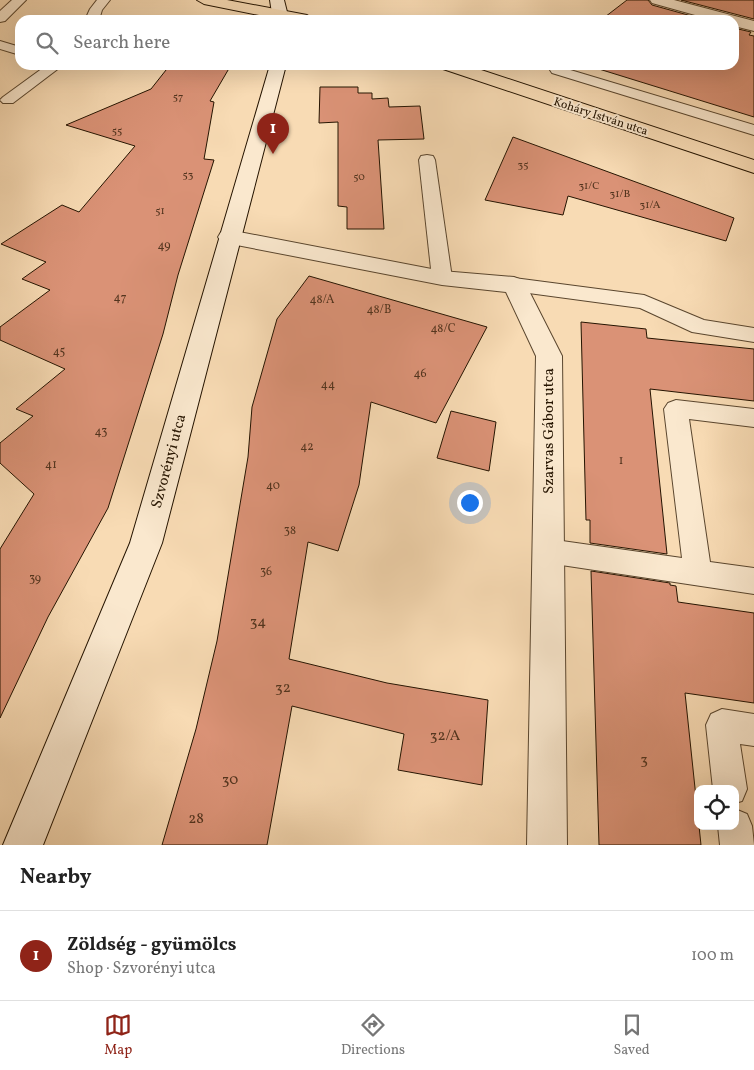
<!DOCTYPE html>
<meta charset="utf-8">
<style>
body{margin:0;font-family:Vollkorn,serif;background:#f2f2f2;color:#222}
.controls{position:absolute;right:15px;bottom:15px;display:grid;overflow:hidden;border-radius:10px;box-shadow:0 5px 20px #0002}
.controls button{width:45px;height:45px;display:grid;place-items:center;padding:0;border:0;border-bottom:1px solid #e0e0e0;background:#fff;color:#222;font:25px sans-serif}
.you{position:absolute;left:469px;top:502px;width:18px;height:18px;margin:-12px;border:4px solid #fff;border-radius:50%;background:#1a73e8;box-shadow:0 0 0 8px #1a73e833}
.badge{display:grid;place-items:center;width:32px;height:32px;border-radius:50%;background:#8f2418;color:#fff;font-size:16px;font-weight:700}
.pin{position:absolute;translate:-50% -41px;filter:drop-shadow(0 1px 2px #0008)}
.pin::after{content:'';position:absolute;top:26px;width:18px;height:15px;background:inherit;clip-path:polygon(0 0,100% 0,50% 100%)}
.list{margin:0;padding:0;list-style:none}
h2{display:flex;justify-content:space-between;align-items:center;height:65px;margin:0;padding:0 20px;font-size:21px}
h2 small{font-size:16px;font-weight:400;color:#767676}
.list li{display:grid;grid-template-columns:32px 1fr auto;gap:15px;align-items:center;box-sizing:border-box;height:90px;padding:0 20px;border-top:1px solid #e0e0e0}
.list b{display:block;font-size:19px;white-space:nowrap}
.list p{margin:0;font-size:16px;white-space:nowrap;color:#767676}
.list em{font-size:16px;font-style:normal;color:#767676}
.icon{flex:none;width:28px;height:28px;fill:none;stroke:currentColor;stroke-width:2;stroke-linecap:round;stroke-linejoin:round}
.map{position:relative;flex:none;width:754px;height:845px;overflow:hidden}
.search{position:absolute;background:#fff;box-shadow:0 5px 20px #0002;left:15px;right:15px;top:15px;height:55px;display:flex;align-items:center;gap:12px;box-sizing:border-box;padding:0 18px;border-radius:15px;color:#767676;font-size:19px}
.sheet{height:155px;background:#fff}
nav{display:flex;justify-content:space-around;align-items:center;box-sizing:border-box;height:70px;border-top:1px solid #e0e0e0;background:#fff;font-size:14px;color:#767676}
nav a{display:grid;justify-items:center;gap:2px}
nav .on{color:#8f2418}
.map>svg:first-child{display:block}
.building{fill:#da9276;stroke:#251401}
.lines{fill:none;stroke-linecap:round;stroke-linejoin:round}
.lane-casing{stroke:#5a462e;stroke-width:2}
.street-casing{stroke:#5a462e;stroke-width:2}
.secondary-casing{stroke:#251401;stroke-width:2}
.primary-casing{stroke:#251401;stroke-width:2}
.lane{fill:#fae8ce;fill-rule:evenodd}
.street{fill:#fae8ce;fill-rule:evenodd}
.secondary{fill:#fae8ce;fill-rule:evenodd}
.primary{fill:#f8dbb4;fill-rule:evenodd}
.labels{text-anchor:middle;stroke-width:4;stroke-linejoin:round;paint-order:stroke}
.far-number-label{font-size:11px;fill:#52341e}
.far-street-label{font-size:12px;fill:#251401;stroke:#fae8ce}
.number-label{font-size:12px;fill:#52341e}
.street-label{font-size:15px;fill:#251401;stroke:#fae8ce}
.near-number-label{font-size:15px;fill:#52341e}
</style>
<div class="map">
<svg width="754" height="845" viewBox="0 0 754 845">
<rect width="100%" height="100%" fill="#f8dbb4"/>
<filter id="stains"><feTurbulence type="fractalNoise" baseFrequency=".004" numOctaves="4"/><feColorMatrix values="0 0 0 0 .2 0 0 0 0 .09 0 0 0 0 .02 0 0 0 .5 -.17"/></filter>
<radialGradient id="worn" r=".72"><stop offset=".6" stop-color="#630" stop-opacity="0"/><stop offset="1" stop-color="#630" stop-opacity=".3"/></radialGradient>
<g class="building">
<polygon points="627,0 648,0 652,5 706,20 601,20"/>
<polygon points="681,0 754,0 754,19"/>
<polygon points="734,28 751,32 749,35 754,36 754,117 586,65 734,65"/>
<polygon points="170,65 231,65 210,101 214,102 204,159 214,160 178,275 163,334 108,508 48,617 0,718 0,549 34,494 0,463 0,443 33,416 16,409 65,369 0,340 0,327 50,290 22,279 46,262 1,244 62,205 79,212 135,146 66,125 151,89"/>
<polygon points="320,87 358,87 358,93 372,93 372,99 388,98 389,107 420,106 424,139 378,140 384,229 347,229 347,207 338,206 338,122 319,123"/>
<polygon points="513,137 734,218 726,241 568,196 563,215 485,200"/>
<polygon points="309,276 487,327 436,423 371,402 359,485 338,551 308,542 289,659 387,683 488,700 482,785 398,770 404,734 292,706 267,845 162,845 196,729 217,641 248,457 252,407 277,319"/>
<polygon points="581,322 646,329 647,338 754,349 754,401 650,389 667,554 590,543 590,520 586,520"/>
<polygon points="451,411 496,422 489,471 437,458"/>
<polygon points="591,571 670,583 670,585 676,586 678,602 754,613 754,703 685,693 701,845 599,845"/>
</g>
<g class="lines">
<g class="lane-casing">
<g id="lane">
<polygon points="12,0 26,0 5,21 0,22 0,11"/>
<polygon points="97,0 110,0 102,10 99,20 85,20 90,9"/>
<polygon points="0,41 20,47 20,55 0,49"/>
<polygon points="47,65 63,65 13,103 3,103 0,100 3,97"/>
<polygon points="557,66 754,125 754,135 552,73 550,70 552,67"/>
<polygon points="427,155 433,156 435,160 452,278 449,283 442,284 435,283 432,278 419,160 421,156"/>
<polygon points="514,278 644,295 704,320 754,328 754,342 692,332 640,308 507,290 504,285 507,280"/>
<polygon points="676,400 754,409 754,427 689,419 710,562 754,568 754,594 548,563 538,559 534,551 538,543 548,539 682,558 664,409 668,403"/>
<polygon points="722,709 754,714 754,746 740,744 747,789 742,801 735,803 735,789 713,789 706,725 711,714"/>
<polygon points="735,809 747,814 752,826 754,845 720,845 718,826 735,826"/>
</g>
</g>
<g class="street-casing">
<g id="street">
<polygon points="650,0 674,0 754,21 754,31 734,26 734,20 713,20 652,3"/>
<polygon points="229,230 442,271 514,277 522,280 526,285 562,356 567,845 527,845 536,356 506,292 442,285 221,242 218,237 221,232"/>
</g>
</g>
<g class="secondary-casing">
<g id="secondary">
<polygon points="270,0 284,0 289,20 273,20"/>
<polygon points="270,65 286,65 162,543 43,845 3,845 130,543"/>
</g>
</g>
<g class="primary-casing">
<g id="primary">
<polygon points="197,0 227,0 307,15 315,20 284,20 204,4"/>
<polygon points="441,65 466,65 754,160 754,173 443,69"/>
</g>
</g>
<use href="#lane" class="lane"/>
<use href="#street" class="street"/>
<use href="#secondary" class="secondary"/>
<use href="#primary" class="primary"/>
</g>
<g class="labels">
<g class="far-number-label">
<text x="178" y="100">57</text>
<text x="117" y="134">55</text>
<text x="523" y="168">35</text>
<text x="188" y="178">53</text>
<text x="359" y="180">50</text>
<text x="589" y="189">31/C</text>
<text x="620" y="197">31/B</text>
<text x="650" y="208">31/A</text>
<text x="160" y="214">51</text>
</g>
<g class="far-street-label">
<text transform="translate(601 116) rotate(18)" y="4">Koháry István utca</text>
</g>
<g class="number-label">
<text x="164" y="249">49</text>
<text x="120" y="301">47</text>
<text x="322" y="303">48/A</text>
<text x="379" y="313">48/B</text>
<text x="443" y="332">48/C</text>
<text x="59" y="355">45</text>
<text x="420" y="377">46</text>
<text x="328" y="388">44</text>
<text x="101" y="435">43</text>
<text x="307" y="450">42</text>
<text x="621" y="464">1</text>
<text x="51" y="468">41</text>
<text x="273" y="489">40</text>
<text x="290" y="534">38</text>
<text x="266" y="575">36</text>
<text x="35" y="582">39</text>
</g>
<g class="street-label">
<text transform="translate(548 431) rotate(-90)" y="5">Szarvas Gábor utca</text>
<text transform="translate(168 461) rotate(-75)" y="5">Szvorényi utca</text>
</g>
<g class="near-number-label">
<text x="258" y="626">34</text>
<text x="283" y="692">32</text>
<text x="445" y="740">32/A</text>
<text x="644" y="764">3</text>
<text x="230" y="784">30</text>
<text x="196" y="823">28</text>
</g>
</g>
<rect width="100%" height="100%" filter="url(#stains)"/>
<rect width="100%" height="100%" fill="url(#worn)"/>
</svg>
<div class="controls">
<button><svg class="icon" aria-label="locate" viewBox="0 0 24 24"><circle cx="12" cy="12" r="6"/><path d="M12 2v4M12 18v4M2 12h4M18 12h4"/></svg></button>
</div>
<div class="you"></div>
<div class="pin badge" style="left:273px;top:154px">1</div>
<div class="search"><svg class="icon" aria-label="search" viewBox="0 0 24 24"><circle cx="10" cy="10" r="6"/><path d="M15 15l6 6"/></svg>Search here</div>
</div>
<section class="sheet">
<h2>Nearby<small></small></h2>
<ul class="list">
<li><span class="badge">1</span><div><b>Zöldség - gyümölcs</b><p>Shop · Szvorényi utca</p></div><em>100 m</em></li>
</ul>
</section>
<nav>
<a class="on"><svg class="icon" aria-label="map" viewBox="0 0 24 24"><path d="M3 6l6-2 6 2 6-2v14l-6 2-6-2-6 2zM9 4v14M15 6v14"/></svg>Map</a>
<a><svg class="icon" aria-label="directions" viewBox="0 0 24 24"><path d="M12 3l9 9-9 9-9-9zM9 14v-3h6M13 9l2 2-2 2"/></svg>Directions</a>
<a><svg class="icon" aria-label="saved" viewBox="0 0 24 24"><path d="M7 4h10v16l-5-4-5 4z"/></svg>Saved</a>
</nav>
